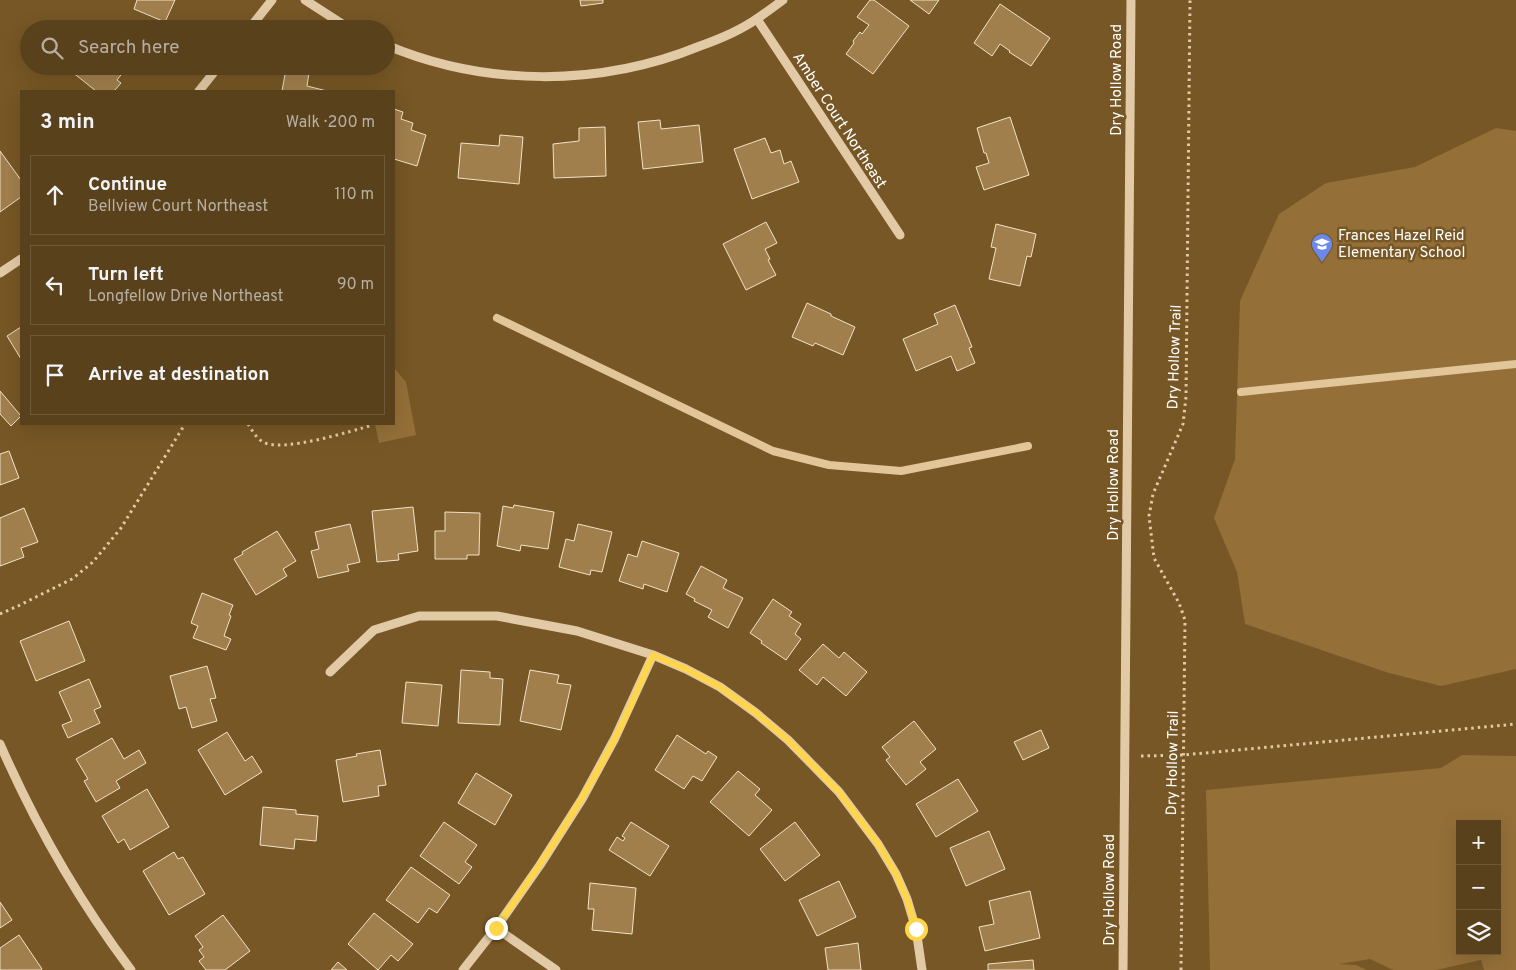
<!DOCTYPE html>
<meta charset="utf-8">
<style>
body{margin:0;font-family:Overpass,sans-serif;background:#5f4825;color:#f1f3f6}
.controls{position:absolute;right:15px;bottom:15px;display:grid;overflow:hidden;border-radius:0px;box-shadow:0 5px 20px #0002}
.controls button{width:45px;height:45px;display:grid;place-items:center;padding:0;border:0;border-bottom:1px solid #6e5a3b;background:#59411c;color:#f1f3f6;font:25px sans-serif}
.stop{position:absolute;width:15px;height:15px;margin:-11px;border:4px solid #ffd54a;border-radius:50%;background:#fff}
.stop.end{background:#ffd54a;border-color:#fff;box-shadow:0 1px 5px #0008}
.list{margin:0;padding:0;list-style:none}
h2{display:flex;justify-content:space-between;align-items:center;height:65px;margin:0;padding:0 20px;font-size:21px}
h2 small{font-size:16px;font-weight:400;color:#b7afa3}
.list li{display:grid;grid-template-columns:32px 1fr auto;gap:15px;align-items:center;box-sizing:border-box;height:80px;margin:0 10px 10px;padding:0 10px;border:1px solid #6e5a3b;border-radius:0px}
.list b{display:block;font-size:19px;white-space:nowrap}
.list p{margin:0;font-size:16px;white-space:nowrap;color:#b7afa3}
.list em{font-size:16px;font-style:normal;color:#b7afa3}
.icon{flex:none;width:28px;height:28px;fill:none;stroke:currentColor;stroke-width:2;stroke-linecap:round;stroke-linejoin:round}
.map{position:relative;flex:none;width:1516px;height:970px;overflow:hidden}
.search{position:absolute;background:#59411c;box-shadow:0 5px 20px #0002;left:20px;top:20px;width:375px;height:55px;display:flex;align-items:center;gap:12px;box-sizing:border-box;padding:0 18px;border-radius:28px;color:#b7afa3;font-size:19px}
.panel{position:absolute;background:#59411c;box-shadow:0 5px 20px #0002;left:20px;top:90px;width:375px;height:335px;border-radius:0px}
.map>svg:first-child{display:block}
.green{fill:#946f38;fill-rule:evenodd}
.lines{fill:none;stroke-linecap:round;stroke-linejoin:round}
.stream{stroke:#e3c59a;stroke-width:8}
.building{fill:#a17f4d;stroke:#f2e2c8}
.path{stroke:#e3caa6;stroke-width:3;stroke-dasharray:2.5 4;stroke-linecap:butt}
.minor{stroke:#e3caa6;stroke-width:9}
.route{stroke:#ffd54a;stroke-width:6}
.labels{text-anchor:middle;stroke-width:5;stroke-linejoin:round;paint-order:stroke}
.street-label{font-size:15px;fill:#fff;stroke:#775725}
.poi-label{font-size:15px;fill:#fff;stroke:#775725;text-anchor:start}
</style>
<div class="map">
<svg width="1516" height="970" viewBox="0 0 1516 970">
<rect width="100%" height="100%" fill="#775725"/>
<g class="green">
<polygon points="1496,128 1516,131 1516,669 1441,686 1389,673 1245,624 1237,572 1214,518 1235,459 1240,301 1279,214 1326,183 1415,167"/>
<polygon points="394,368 406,382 416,435 379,443 375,424 394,424"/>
<path d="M1462 755 1516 756V970H1484L1481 960 1436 970H1393L1370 959 1339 964 1356 965 1367 970H1210L1206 790 1441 768ZM1460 824H1497V951H1460Z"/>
</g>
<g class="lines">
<g class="stream">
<polyline points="497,318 773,451 829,465 901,471 1028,446"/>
<polyline points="1241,392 1516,364"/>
</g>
</g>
<g class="building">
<polygon points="137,0 175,0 165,22 134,9"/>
<polygon points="580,0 603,0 603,3 581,6"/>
<polygon points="870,0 874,0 909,26 873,74 846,54 854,43 853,41 860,32 862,34 869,25 857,17"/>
<polygon points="910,0 939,0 929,14"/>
<polygon points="1000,4 1050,38 1031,66 1009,52 1010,51 1000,44 992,56 974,43"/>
<polygon points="82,23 89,29 77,29"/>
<polygon points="68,66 128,66 117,80 121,83 114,91 96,91 67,68"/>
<polygon points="286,69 309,73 307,86 327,91 282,91"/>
<polygon points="394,109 403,112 401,119 413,123 411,130 426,135 417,166 394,159"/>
<polygon points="1010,117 1029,175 984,190 976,167 989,163 986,153 984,153 977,128"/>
<polygon points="660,120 661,129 699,125 703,162 643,169 638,122"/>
<polygon points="605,127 606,176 554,178 553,144 579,141 579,128"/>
<polygon points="500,135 523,137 519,184 458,178 461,143 499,146"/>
<polygon points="765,138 771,153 780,150 784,164 791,161 799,182 752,199 734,149"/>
<polygon points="0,151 21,180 21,197 0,212"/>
<polygon points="766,222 777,243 765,249 770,259 768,260 776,275 746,290 723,244"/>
<polygon points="996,224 1036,234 1031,257 1027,256 1020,286 989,279 996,248 991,247"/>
<polygon points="807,303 831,314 831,316 855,327 843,355 815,343 813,346 792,337"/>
<polygon points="955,305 972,347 969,348 975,363 957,371 951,356 916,371 903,339 938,324 934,314"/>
<polygon points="21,327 21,359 7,336"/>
<polygon points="0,391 21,416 11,426 0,414"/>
<polygon points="9,451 19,478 0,485 0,454"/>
<polygon points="514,505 554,512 548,549 521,545 520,551 497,546 503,506 513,508"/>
<polygon points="413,507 418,551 398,554 399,560 377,562 372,511"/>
<polygon points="24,508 38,542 21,548 24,557 0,566 0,518"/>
<polygon points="445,512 480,513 479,555 467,555 467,559 435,559 435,531 445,531"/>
<polygon points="350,524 360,562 347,565 349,571 318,578 311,551 319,549 315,532"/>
<polygon points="578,524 612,532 602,572 591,570 590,575 559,567 566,539 574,541"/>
<polygon points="277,531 296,561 283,569 287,576 256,595 234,559 243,554 242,552"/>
<polygon points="642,541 679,553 667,592 644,584 643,589 619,581 628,554 637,557"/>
<polygon points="701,566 727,580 723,588 743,598 728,628 708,617 712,610 694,601 695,599 686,594"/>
<polygon points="202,593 233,605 229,615 231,616 224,636 231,639 226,650 193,638 198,626 191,623"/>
<polygon points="773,599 792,612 789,616 801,624 795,634 801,639 786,660 761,643 762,641 750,633"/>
<polygon points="69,621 85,661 36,681 20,641"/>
<polygon points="823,644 839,658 844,652 867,672 846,696 823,677 817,685 799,670"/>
<polygon points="207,666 216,698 210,699 217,721 192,728 186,707 179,709 170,676"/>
<polygon points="461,670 490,672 490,678 503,679 500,725 458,723"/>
<polygon points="530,670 559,675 557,683 571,685 561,730 520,721"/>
<polygon points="89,679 101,707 94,710 100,723 68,738 62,725 72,721 59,692"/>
<polygon points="406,682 442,685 438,726 402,723"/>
<polygon points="914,721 936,749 920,762 926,769 906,785 886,760 890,757 882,747"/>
<polygon points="1041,730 1049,748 1023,760 1014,742"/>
<polygon points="227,732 245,761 252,756 262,772 225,795 198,750"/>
<polygon points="677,735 706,754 708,751 717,757 702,781 693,776 684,789 655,770"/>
<polygon points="112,738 124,759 139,750 146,763 116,781 120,788 96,802 84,781 88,779 76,759"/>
<polygon points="380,750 386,785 378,786 379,796 343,802 336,760 357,756 356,754"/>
<polygon points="738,771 760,789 755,795 772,810 749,836 710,802"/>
<polygon points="476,773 512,795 495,825 458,803"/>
<polygon points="958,779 978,811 936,837 916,804"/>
<polygon points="147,789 169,827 130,850 124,839 118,843 102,816"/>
<polygon points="263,807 296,810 296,814 318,816 316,841 295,839 294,849 260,845"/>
<polygon points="444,822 477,845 465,862 472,867 459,884 420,856"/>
<polygon points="631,822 669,846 650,876 609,850 617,837 623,841 625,838 622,836"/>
<polygon points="795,822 820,855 785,881 760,849"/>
<polygon points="989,831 1005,869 966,886 950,848"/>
<polygon points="174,852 178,859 183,857 205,894 169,915 143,871"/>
<polygon points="411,867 450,895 437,913 429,908 418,923 386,900"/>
<polygon points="839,881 856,917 817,936 799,900"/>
<polygon points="590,883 636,888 632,934 592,930 594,909 588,909"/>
<polygon points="1030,891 1040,938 985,951 979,927 994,924 989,901"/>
<polygon points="0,902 12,920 0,928"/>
<polygon points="374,913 413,944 398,961 391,955 378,970 348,944"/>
<polygon points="223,915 250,951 225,970 206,970 199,961 204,957 199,950 203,947 195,936"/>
<polygon points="19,935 42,969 40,970 0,970 0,948"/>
<polygon points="858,943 861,970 828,970 825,948"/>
<polygon points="1033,960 1034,970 988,970 988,964"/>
<polygon points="338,962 347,970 331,970"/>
</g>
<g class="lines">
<g class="path">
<path d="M248 424C252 430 256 438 263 442 282 453 351 431 373 425"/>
<polyline points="0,614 18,606 72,579 93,562 121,528 185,424"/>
<polyline points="1141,756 1183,755 1259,748 1516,724"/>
<polyline points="1181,970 1185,620 1179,603 1154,558 1149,516 1153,494 1183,424 1186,397 1190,0"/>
</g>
<g class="minor">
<polyline points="305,0 350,29"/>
<polyline points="757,19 900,235"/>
<polyline points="249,29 272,0"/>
<path d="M386 45C486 87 600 87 700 46 720 39 741 30 758 18 767 12 775 6 783 0"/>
<polyline points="199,91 219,66"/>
<polyline points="0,273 21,259"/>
<polyline points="330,672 374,630 419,616 497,616 577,631 653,655 686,669 720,687 756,713 788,740 839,792 878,844 896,874 907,899 916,929 922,970"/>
<path d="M0 744C35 824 79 901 131 970"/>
<polyline points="496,928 556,970"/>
<polyline points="463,970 496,928 540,865 582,799 615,738 653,655"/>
<polyline points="1123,970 1131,0"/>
</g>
</g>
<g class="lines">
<path class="route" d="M496 928C539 867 581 805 615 738 629 711 640 683 653 655L686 669 720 687 756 713 788 740 839 792 878 844 896 874 907 899 916 929"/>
</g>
<defs>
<g id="school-pin" transform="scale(1.125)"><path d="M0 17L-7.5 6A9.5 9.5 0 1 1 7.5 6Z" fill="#6b89ec" stroke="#775725"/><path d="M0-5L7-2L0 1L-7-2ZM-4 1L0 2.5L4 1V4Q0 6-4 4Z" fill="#fff"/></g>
</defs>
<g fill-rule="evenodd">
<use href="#school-pin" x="1322" y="244"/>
</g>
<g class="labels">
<g class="street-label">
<text transform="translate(1116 80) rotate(-90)" y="5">Dry Hollow Road</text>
<text transform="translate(840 120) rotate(57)" y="5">Amber Court Northeast</text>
<text transform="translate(1174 357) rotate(-88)" y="5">Dry Hollow Trail</text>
<text transform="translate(1113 485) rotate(-90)" y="5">Dry Hollow Road</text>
<text transform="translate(1172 763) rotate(-89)" y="5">Dry Hollow Trail</text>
<text transform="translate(1109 890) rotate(-90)" y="5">Dry Hollow Road</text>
</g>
<g class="poi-label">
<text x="1338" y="240">Frances Hazel Reid<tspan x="1338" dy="17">Elementary School</tspan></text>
</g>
</g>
</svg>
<div class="controls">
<button>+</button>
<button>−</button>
<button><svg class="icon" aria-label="layers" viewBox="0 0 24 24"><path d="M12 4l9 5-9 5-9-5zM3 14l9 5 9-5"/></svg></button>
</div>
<div class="stop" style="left:916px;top:929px"></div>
<div class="stop end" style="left:496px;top:928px"></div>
<div class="search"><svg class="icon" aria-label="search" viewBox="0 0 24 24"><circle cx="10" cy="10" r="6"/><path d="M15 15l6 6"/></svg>Search here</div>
<section class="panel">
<h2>3 min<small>Walk · 200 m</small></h2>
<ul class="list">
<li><svg class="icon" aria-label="ahead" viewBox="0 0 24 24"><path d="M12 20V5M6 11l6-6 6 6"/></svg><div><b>Continue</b><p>Bellview Court Northeast</p></div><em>110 m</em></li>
<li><svg class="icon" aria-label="left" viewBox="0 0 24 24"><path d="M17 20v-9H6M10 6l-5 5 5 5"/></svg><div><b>Turn left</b><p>Longfellow Drive Northeast</p></div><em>90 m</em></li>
<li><svg class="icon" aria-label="arrive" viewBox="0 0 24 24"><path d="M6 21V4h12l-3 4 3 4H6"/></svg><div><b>Arrive at destination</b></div></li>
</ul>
</section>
</div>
